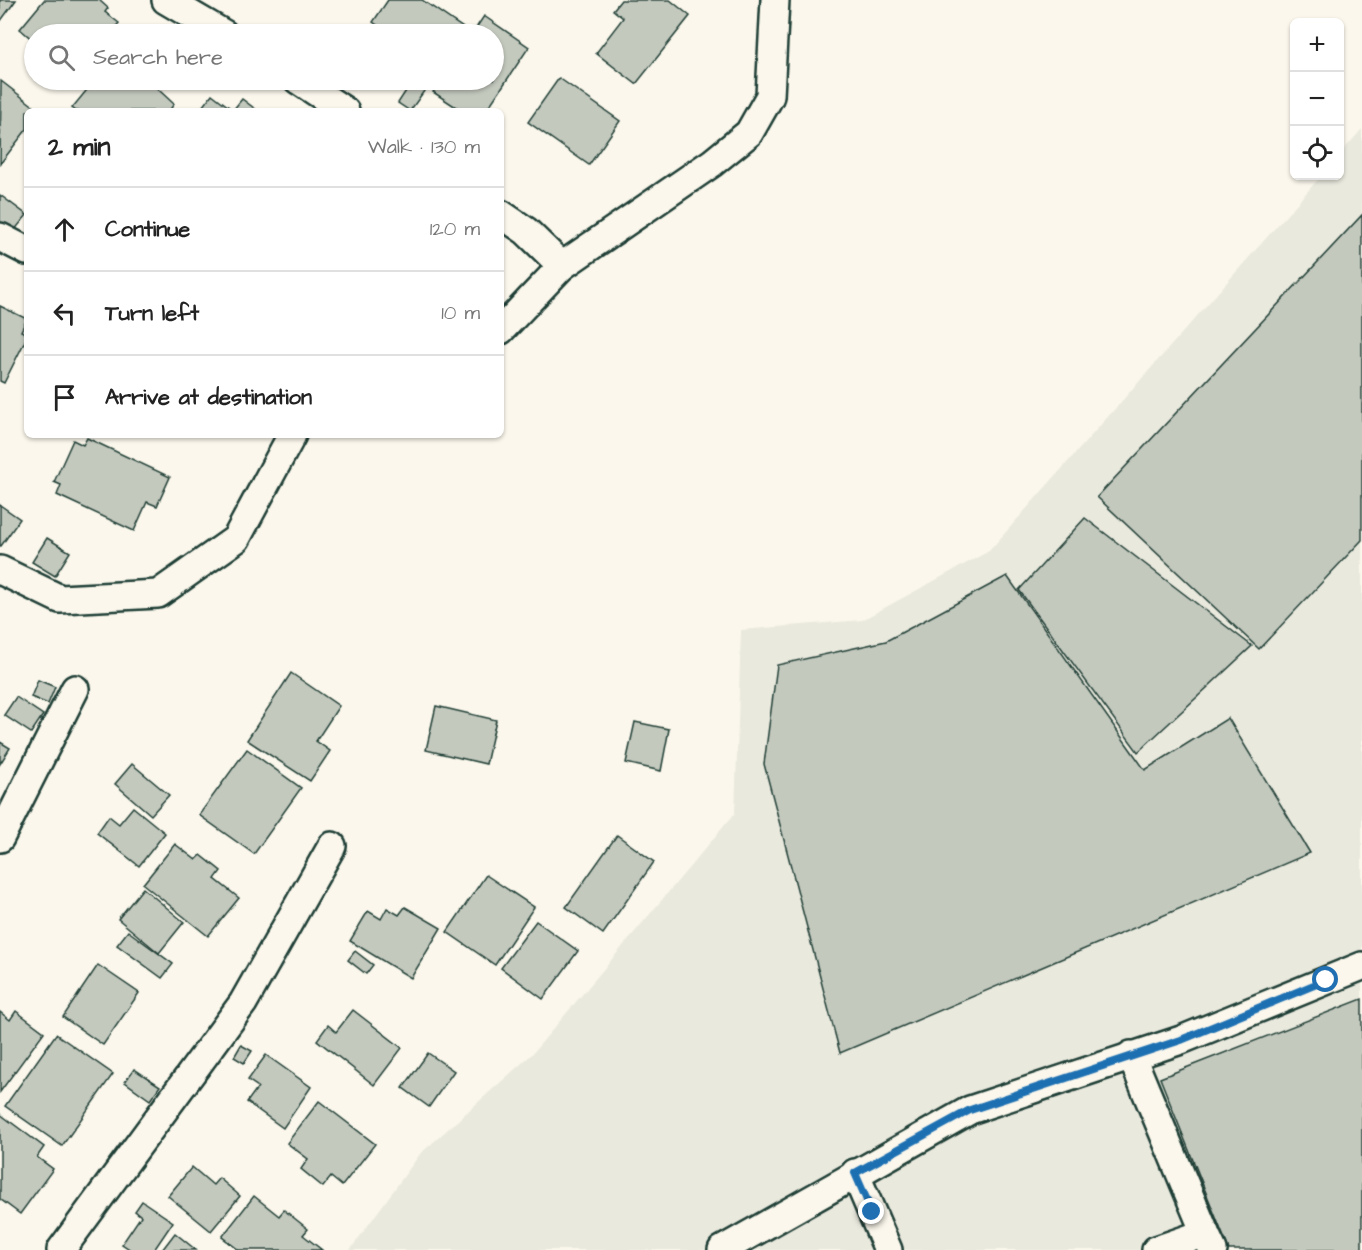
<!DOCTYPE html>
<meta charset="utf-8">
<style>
body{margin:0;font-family:"Architects Daughter",sans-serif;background:#f6f6f6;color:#222}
.controls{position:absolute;right:18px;top:18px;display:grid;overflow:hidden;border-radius:9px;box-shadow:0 2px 4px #0004}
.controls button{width:54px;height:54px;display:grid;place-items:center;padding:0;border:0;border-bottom:2px solid #e0e0e0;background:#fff;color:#222;font:30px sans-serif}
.stop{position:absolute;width:18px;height:18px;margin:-14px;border:4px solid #1f6fb2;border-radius:50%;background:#fff}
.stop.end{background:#1f6fb2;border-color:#fff;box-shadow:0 2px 6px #0008}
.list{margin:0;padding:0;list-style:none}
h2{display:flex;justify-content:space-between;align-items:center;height:78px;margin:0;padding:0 24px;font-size:26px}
h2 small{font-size:20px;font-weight:400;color:#767676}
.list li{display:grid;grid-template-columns:39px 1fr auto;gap:18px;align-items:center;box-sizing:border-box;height:84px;padding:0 24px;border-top:2px solid #e0e0e0}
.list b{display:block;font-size:22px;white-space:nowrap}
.list em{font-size:20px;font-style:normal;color:#767676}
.icon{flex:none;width:33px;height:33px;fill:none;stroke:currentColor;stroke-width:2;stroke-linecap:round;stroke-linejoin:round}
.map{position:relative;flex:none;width:1362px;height:1250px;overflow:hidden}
.search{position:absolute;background:#fff;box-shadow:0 2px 4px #0004;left:24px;top:24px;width:480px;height:66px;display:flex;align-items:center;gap:15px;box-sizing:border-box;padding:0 21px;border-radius:33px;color:#767676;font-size:22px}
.panel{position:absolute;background:#fff;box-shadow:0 2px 4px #0004;left:24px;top:108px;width:480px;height:330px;border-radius:9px}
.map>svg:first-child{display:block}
.built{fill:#eae9de}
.building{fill:#c4c9be;stroke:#1f3d34;stroke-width:1.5}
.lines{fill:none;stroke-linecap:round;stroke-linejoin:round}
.minor-casing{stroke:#1f3d34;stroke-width:32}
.minor{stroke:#fbf7ec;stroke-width:27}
.route{stroke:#1f6fb2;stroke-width:8}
</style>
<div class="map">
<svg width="1362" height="1250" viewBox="0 0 1362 1250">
<rect width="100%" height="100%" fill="#fbf7ec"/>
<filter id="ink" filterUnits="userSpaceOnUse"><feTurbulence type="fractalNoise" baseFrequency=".0167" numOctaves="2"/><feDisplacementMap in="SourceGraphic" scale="12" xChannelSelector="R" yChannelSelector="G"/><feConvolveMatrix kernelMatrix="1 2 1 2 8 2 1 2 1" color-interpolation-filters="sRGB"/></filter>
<g filter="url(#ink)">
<polygon class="built" points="1362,129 1362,1250 350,1250 420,1154 532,1054 735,813 741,630 862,620 989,551 1321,176 1340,176 1340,154"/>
<g class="building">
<polygon points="0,0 16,0 0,22"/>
<polygon points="44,0 99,0 108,8 105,12 119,23 109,34 34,34 34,41 20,29"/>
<polygon points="388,0 422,0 463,28 458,34 390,34 373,22"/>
<polygon points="621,0 670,0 690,16 636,84 596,53 623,18 613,10"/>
<polygon points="484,16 529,47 486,111 462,111 433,92 442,80 494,80 494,34 472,34"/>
<polygon points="559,78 620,121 589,165 528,122"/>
<polygon points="95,80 148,80 174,104 169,111 76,111 72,108"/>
<polygon points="413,80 422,80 429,84 410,111 398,103"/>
<polygon points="1,81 40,111 27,111 27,129 0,164"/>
<polygon points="212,94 233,110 242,99 258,111 199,111"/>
<polygon points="0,195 27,215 9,237 0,230"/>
<polygon points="1362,215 1362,540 1259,649 1097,497"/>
<polygon points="0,306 27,319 21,331 27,334 27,337 4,383 0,381"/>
<polygon points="87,438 170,477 157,506 147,502 134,531 57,495 61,485 54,482 73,440 83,445"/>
<polygon points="0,505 20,519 1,546 0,546"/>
<polygon points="1085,518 1252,646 1138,752 1019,590"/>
<polygon points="47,538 70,552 55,576 32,562"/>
<polygon points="1007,576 1145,770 1228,718 1310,853 840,1053 764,764 777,665 886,641"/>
<polygon points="291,673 339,706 316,741 330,751 310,781 247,740"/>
<polygon points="38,680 55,687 48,704 31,697"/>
<polygon points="16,697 43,715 31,733 4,715"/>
<polygon points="436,706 496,720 486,764 426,750"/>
<polygon points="635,722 669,729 661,771 626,763"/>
<polygon points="0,742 10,748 0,764"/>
<polygon points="247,749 301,788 254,854 199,815"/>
<polygon points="132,764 169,795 151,815 115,784"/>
<polygon points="133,807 165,833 139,866 97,833 109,816 119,824"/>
<polygon points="617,835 654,862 603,934 566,907"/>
<polygon points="175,844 196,860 201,855 221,871 215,879 239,898 208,936 143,884"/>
<polygon points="486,875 534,907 495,965 447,932"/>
<polygon points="143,888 184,922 159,953 118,919"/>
<polygon points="405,907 441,928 411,978 350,941 368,911 381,919 387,908 399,915"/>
<polygon points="536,921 578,951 543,999 501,968"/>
<polygon points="128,931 173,964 162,978 117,945"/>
<polygon points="355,951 373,965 366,974 348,960"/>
<polygon points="98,965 139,993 103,1045 63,1017"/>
<polygon points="1362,999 1362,1250 1229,1250 1160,1078"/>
<polygon points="353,1010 402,1048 374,1085 317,1040 328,1025 336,1032"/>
<polygon points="16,1011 44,1032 0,1092 0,1012 10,1020"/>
<polygon points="56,1034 113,1074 62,1146 5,1106"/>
<polygon points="241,1045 252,1051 244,1063 234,1057"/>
<polygon points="428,1053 454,1071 429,1107 403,1088"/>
<polygon points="266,1055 311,1087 283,1128 247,1102 258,1087 248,1080"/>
<polygon points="134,1069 160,1086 150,1100 125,1082"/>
<polygon points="319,1101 375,1144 342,1186 331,1177 323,1187 301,1169 308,1159 287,1143"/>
<polygon points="0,1114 44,1147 37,1157 53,1169 20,1214 0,1199"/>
<polygon points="192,1167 213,1185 219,1178 240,1196 211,1231 168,1196"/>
<polygon points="254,1196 279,1216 284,1210 308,1229 303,1235 322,1250 239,1250 222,1237"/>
<polygon points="142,1201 173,1222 154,1250 131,1250 122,1244 141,1216 135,1211"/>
<polygon points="175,1233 196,1250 162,1250"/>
</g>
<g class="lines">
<g class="minor-casing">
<g id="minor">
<polyline points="166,0 224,34"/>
<polyline points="298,80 345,111"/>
<polyline points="501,214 526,231 562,266 501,330"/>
<polyline points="0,237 27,251"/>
<polyline points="562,266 712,163 749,133 770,96 775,0"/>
<polyline points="0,570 60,599 158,594 236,539 292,435"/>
<polyline points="0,838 75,689"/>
<polyline points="1131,1055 1205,1233"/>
<polyline points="855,1173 888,1250"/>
<polyline points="61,1250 243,1003 332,846"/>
<polyline points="722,1250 970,1110 1181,1040 1362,966"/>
<polyline points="1156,1250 1205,1233 1213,1250"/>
</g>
</g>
<use href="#minor" class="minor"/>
</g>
</g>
<g class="lines" filter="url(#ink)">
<polyline class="route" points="872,1212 855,1173 970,1110 1181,1040 1326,980"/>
</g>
</svg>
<div class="controls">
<button>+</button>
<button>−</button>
<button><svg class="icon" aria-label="locate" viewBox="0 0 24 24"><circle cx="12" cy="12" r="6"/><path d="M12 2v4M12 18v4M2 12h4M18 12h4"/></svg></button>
</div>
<div class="stop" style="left:1326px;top:980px"></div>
<div class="stop end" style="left:872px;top:1212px"></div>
<div class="search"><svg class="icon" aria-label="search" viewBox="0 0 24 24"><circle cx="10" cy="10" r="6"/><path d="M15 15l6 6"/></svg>Search here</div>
<section class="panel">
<h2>2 min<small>Walk · 130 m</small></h2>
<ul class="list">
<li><svg class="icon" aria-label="ahead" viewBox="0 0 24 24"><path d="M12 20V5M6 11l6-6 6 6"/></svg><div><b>Continue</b></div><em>120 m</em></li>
<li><svg class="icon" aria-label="left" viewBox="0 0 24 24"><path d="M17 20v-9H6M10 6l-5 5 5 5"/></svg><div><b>Turn left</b></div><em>10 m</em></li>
<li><svg class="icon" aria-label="arrive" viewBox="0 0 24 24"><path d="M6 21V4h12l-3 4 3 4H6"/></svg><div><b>Arrive at destination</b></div></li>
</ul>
</section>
</div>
